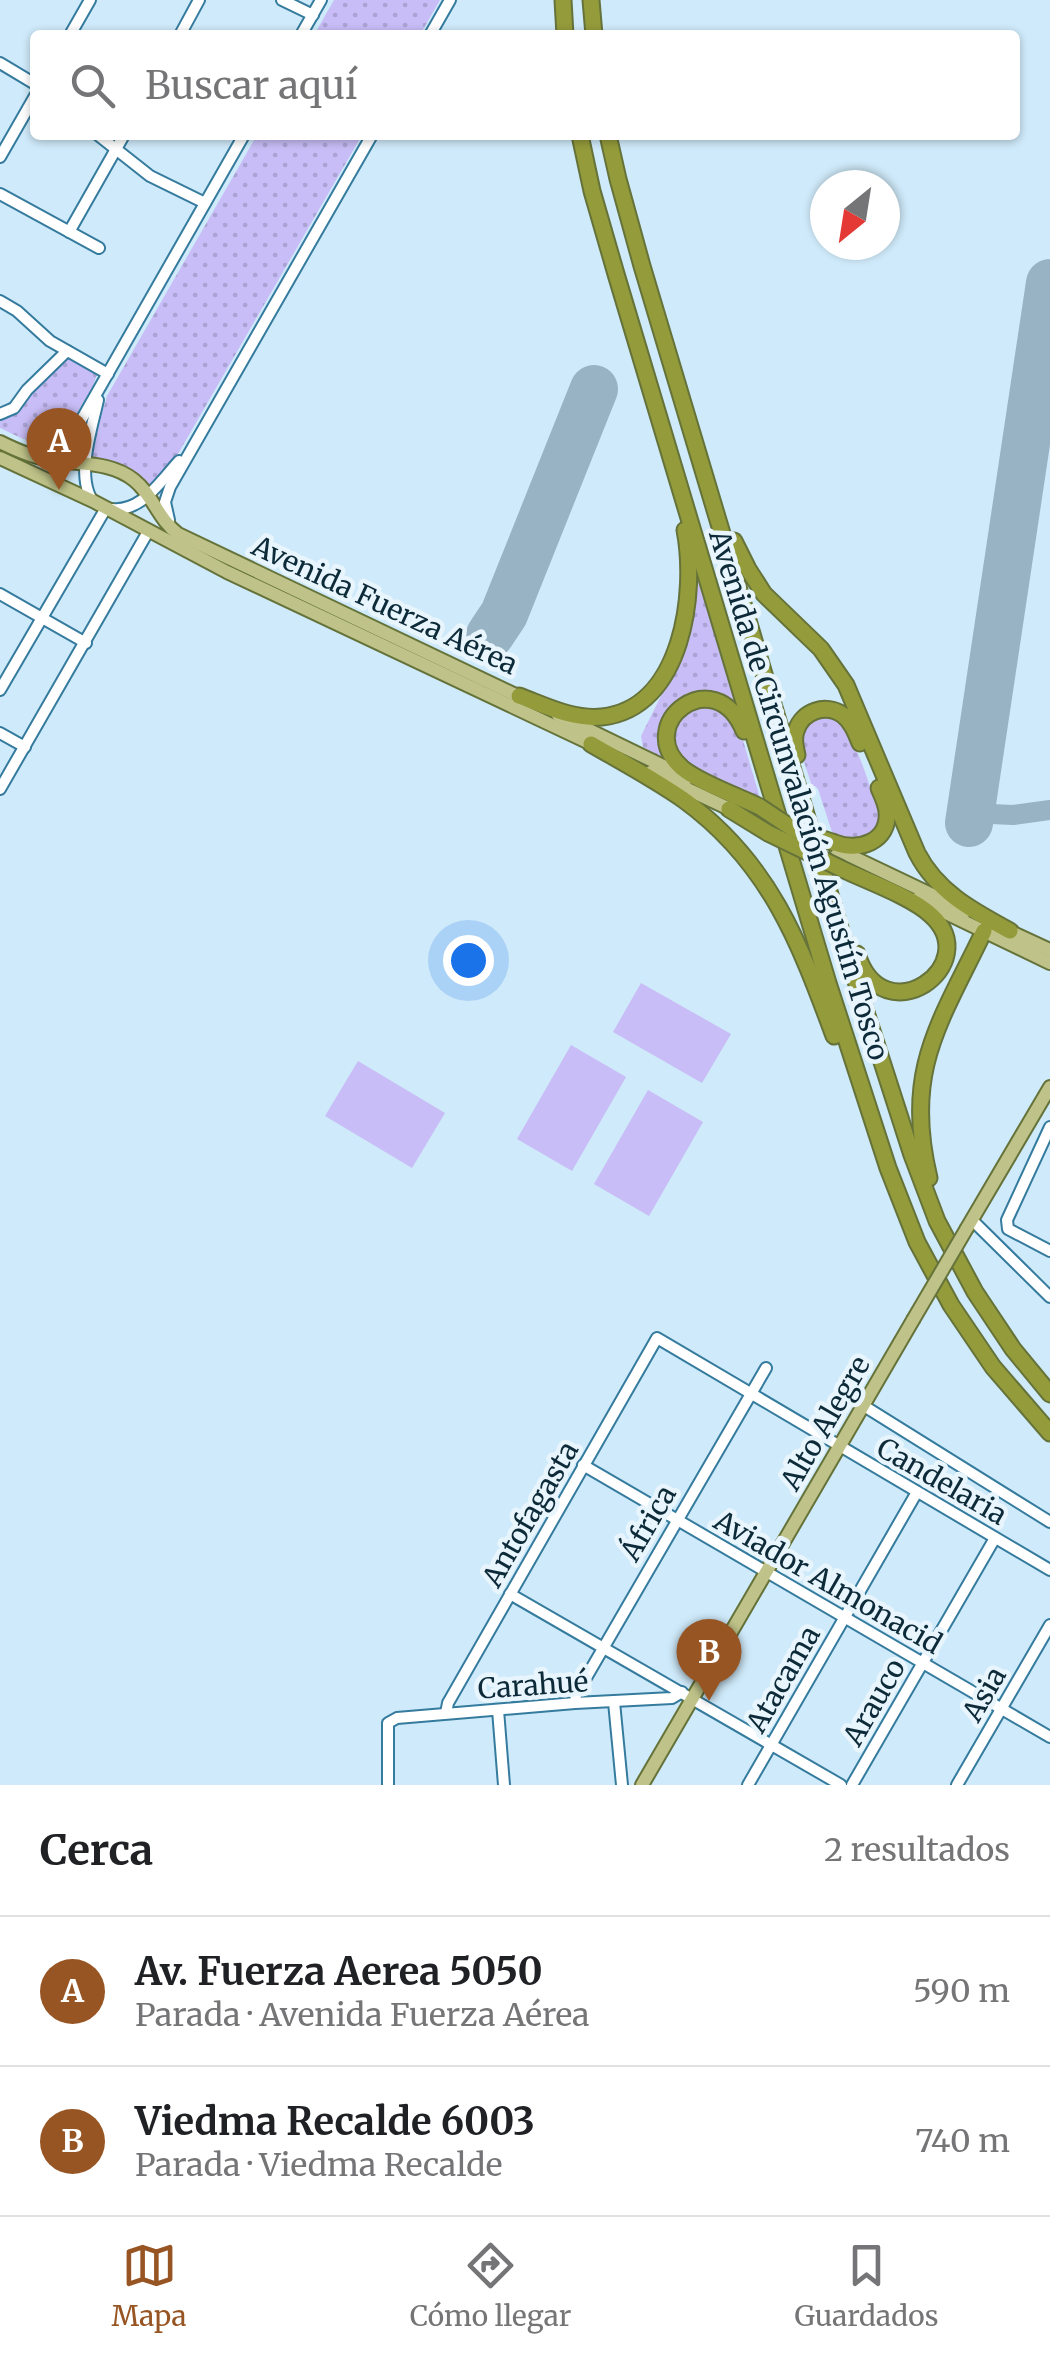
<!DOCTYPE html>
<html lang="es">
<meta charset="utf-8">
<style>
body{margin:0;font-family:Merriweather,serif;background:#f2f2f2;color:#202124}
.compass{position:absolute;left:810px;top:170px;width:90px;height:90px;border-radius:50%;background:#fff;box-shadow:0 2px 8px #0004;rotate:210deg}
.you{position:absolute;left:468px;top:960px;width:35px;height:35px;margin:-25px;border:8px solid #fff;border-radius:50%;background:#1a73e8;box-shadow:0 0 0 15px #1a73e833}
.badge{display:grid;place-items:center;width:65px;height:65px;border-radius:50%;background:#975524;color:#fff;font-size:32px;font-weight:700}
.pin{position:absolute;translate:-50% -82px;filter:drop-shadow(0 2px 5px #0008)}
.pin::after{content:'';position:absolute;top:52px;width:35px;height:30px;background:inherit;clip-path:polygon(0 0,100% 0,50% 100%)}
.list{margin:0;padding:0;list-style:none}
h2{display:flex;justify-content:space-between;align-items:center;height:130px;margin:0;padding:0 40px;font-size:42px}
h2 small{font-size:32px;font-weight:400;color:#757577}
.list li{display:grid;grid-template-columns:65px 1fr auto;gap:30px;align-items:center;box-sizing:border-box;height:150px;padding:0 40px;border-top:2px solid #e0e0e0}
.list b{display:block;font-size:38px;white-space:nowrap}
.list p{margin:0;font-size:32px;white-space:nowrap;color:#757577}
.list em{font-size:32px;font-style:normal;color:#757577}
.icon{flex:none;width:55px;height:55px;fill:none;stroke:currentColor;stroke-width:2;stroke-linecap:round;stroke-linejoin:round}
.map{position:relative;flex:none;width:1050px;height:1785px;overflow:hidden}
.search{position:absolute;background:#fff;box-shadow:0 2px 8px #0004;left:30px;right:30px;top:30px;height:110px;display:flex;align-items:center;gap:25px;box-sizing:border-box;padding:0 35px;border-radius:10px;color:#757577;font-size:38px}
.sheet{height:430px;background:#fff}
nav{display:flex;justify-content:space-around;align-items:center;box-sizing:border-box;height:140px;border-top:2px solid #e0e0e0;background:#fff;font-size:28px;color:#757577}
nav a{display:grid;justify-items:center;gap:5px}
nav .on{color:#975524}
.map>svg:first-child{display:block}
.grass{fill:url(#grass-dots)}
.pitch{fill:#c8bdf6}
.lines{fill:none;stroke-linecap:round;stroke-linejoin:round}
.taxiway{stroke:#98b3c3;stroke-width:20}
.runway{stroke:#98b3c3;stroke-width:48}
.minor-casing{stroke:#357b9e;stroke-width:14}
.major-casing{stroke:#65733a;stroke-width:16}
.highway-casing{stroke:#65733a;stroke-width:19}
.minor{stroke:#fff;stroke-width:10}
.major{stroke:#bfc389;stroke-width:12}
.highway{stroke:#949b3b;stroke-width:15}
.major-bridge-casing{stroke:#65733a;stroke-width:16;stroke-linecap:butt}
.highway-bridge-casing{stroke:#65733a;stroke-width:19;stroke-linecap:butt}
.major-bridge{stroke:#bfc389;stroke-width:12}
.highway-bridge{stroke:#949b3b;stroke-width:15}
.labels{text-anchor:middle;stroke-width:9;stroke-linejoin:round;paint-order:stroke}
.street-label{font-size:28px;fill:#0d2a39;stroke:#e8f5fd}
</style>
<div class="map">
<svg width="1050" height="1785" viewBox="0 0 1050 1785">
<defs>
<pattern id="grass-dots" width="8" height="8" patternUnits="userSpaceOnUse" patternTransform="scale(2.5)"><rect width="8" height="8" fill="#c8bdf6"/><path d="M2 2h.1M6 6h.1" fill="none" stroke="#aba3d4" stroke-width="1.8" stroke-linecap="round"/></pattern>
</defs>
<rect width="100%" height="100%" fill="#cfeafa"/>
<g class="grass">
<polygon points="334,0 440,0 420,35 314,35"/>
<path d="M257 135H362L171 466 148 487C129 473 114 459 89 459L107 396Z"/>
<path d="M69 357 98 371 93 386 64 435C43 453 22 438 0 428V418L27 396Z"/>
<polygon points="696,568 706,597 739,711 732,704 675,706 668,757 665,759 643,747 641,736 677,664"/>
<path d="M690 706 720 707 742 737 760 798C737 788 681 769 673 744 671 739 672 734 672 728Z"/>
<path d="M817 716C821 716 830 715 833 717 853 724 871 792 879 813 879 826 874 832 865 840L839 839 832 832 818 789 815 786H812C804 760 790 735 817 716Z"/>
</g>
<g class="pitch">
<polygon points="641,983 731,1034 702,1083 613,1032"/>
<polygon points="571,1045 626,1077 572,1171 517,1139"/>
<polygon points="358,1061 445,1113 412,1168 325,1116"/>
<polygon points="648,1090 703,1122 649,1216 594,1184"/>
</g>
<g class="lines">
<g class="taxiway">
<polyline points="1036,378 1050,385"/>
<polyline points="970,813 1013,815 1050,810"/>
</g>
<g class="runway">
<polyline points="490,635 504,614 594,389"/>
<polyline points="969,823 1050,283"/>
</g>
<g class="minor-casing">
<g id="minor">
<polyline points="282,0 313,15"/>
<polyline points="70,35 90,0"/>
<polyline points="180,35 199,0"/>
<polyline points="301,35 321,0"/>
<polyline points="430,35 450,0"/>
<polyline points="0,63 35,84"/>
<polyline points="98,135 150,176 205,203"/>
<polyline points="0,157 35,96"/>
<polyline points="0,194 99,248"/>
<polyline points="69,232 124,135"/>
<polyline points="0,301 17,311 50,341 108,374"/>
<polyline points="0,414 14,408 27,390 67,351"/>
<path d="M36 454C51 454 61 450 71 438L244 135"/>
<path d="M92 500C76 474 92 428 98 400"/>
<polyline points="169,520 165,502 170,487 372,135"/>
<polyline points="0,594 86,643"/>
<path d="M0 690 106 508C139 516 159 483 179 461"/>
<polyline points="0,733 25,747"/>
<polyline points="0,789 149,530"/>
<polyline points="1050,1127 1007,1220 1008,1229 1050,1251"/>
<polyline points="972,1220 1050,1297"/>
<polyline points="864,1406 1050,1522"/>
<polyline points="583,1465 1050,1737"/>
<polyline points="510,1594 841,1785"/>
<polyline points="614,1702 622,1785"/>
<polyline points="575,1703 576,1695 766,1368"/>
<polyline points="498,1710 504,1785"/>
<polyline points="446,1713 448,1703 657,1338 1050,1570"/>
<polyline points="388,1785 388,1723 397,1718 575,1703 672,1698 682,1692"/>
<polyline points="748,1785 917,1492"/>
<polyline points="852,1785 995,1538"/>
<polyline points="957,1785 1050,1625"/>
</g>
</g>
<g class="major-casing">
<g id="major">
<path d="M0 442C16 450 34 458 52 460 80 465 110 461 134 480 153 495 158 519 178 534L526 700"/>
<polyline points="0,458 93,501 227,572 596,746"/>
<polyline points="558,715 688,778"/>
<polyline points="651,772 736,812"/>
<polyline points="836,849 966,911"/>
<polyline points="917,899 1050,963"/>
<polyline points="1002,928 1050,950"/>
<polyline points="967,1228 1050,1087"/>
<polyline points="642,1785 913,1320"/>
</g>
</g>
<g class="highway-casing">
<g id="highway">
<polyline points="563,0 565,35"/>
<polyline points="591,0 594,35"/>
<polyline points="580,135 592,191 616,274 828,983 888,1168 917,1242 951,1305 993,1367 1050,1433"/>
<polyline points="608,135 618,179 642,266 854,975 912,1155 937,1221 975,1292 1013,1349 1050,1394"/>
<path d="M734 541 748 569 764 594 821 649 846 685 917 853C937 892 973 911 1010 931"/>
<path d="M519 696C546 706 573 720 602 717 683 708 697 592 685 530"/>
<path d="M744 731C715 660 632 724 682 768 700 783 738 796 760 807"/>
<path d="M591 744C622 762 654 779 684 800 769 862 799 941 834 1036"/>
<path d="M797 755C795 747 793 739 796 731 802 711 826 703 843 715 852 722 856 733 860 743"/>
<polyline points="729,809 768,833"/>
<path d="M835 843C858 852 890 842 887 811 886 803 882 795 879 788"/>
<path d="M842 869C867 881 912 897 931 915 986 965 883 1037 857 954"/>
<path d="M929 1178C903 1070 940 1023 984 931"/>
</g>
</g>
<use href="#minor" class="minor"/>
<use href="#major" class="major"/>
<use href="#highway" class="highway"/>
<g class="major-bridge-casing">
<polyline id="major-bridge" points="913,1320 967,1228"/>
</g>
<g class="highway-bridge-casing">
<g id="highway-bridge">
<polyline points="760,807 793,829"/>
<polyline points="798,831 835,843"/>
<polyline points="768,833 842,869"/>
</g>
</g>
<use href="#major-bridge" class="major-bridge"/>
<use href="#highway-bridge" class="highway-bridge"/>
</g>
<g class="labels">
<g class="street-label">
<text transform="translate(385 605) rotate(25)" y="10">Avenida Fuerza Aérea</text>
<text transform="translate(799 795) rotate(73)" y="10">Avenida de Circunvalación Agustín Tosco</text>
<text transform="translate(825 1423) rotate(-60)" y="10">Alto Alegre</text>
<text transform="translate(942 1481) rotate(30)" y="10">Candelaria</text>
<text transform="translate(530 1514) rotate(-60)" y="10">Antofagasta</text>
<text transform="translate(648 1523) rotate(-60)" y="10">África</text>
<text transform="translate(828 1582) rotate(30)" y="10">Aviador Almonacid</text>
<text transform="translate(783 1679) rotate(-60)" y="10">Atacama</text>
<text transform="translate(533 1685) rotate(-4)" y="10">Carahué</text>
<text transform="translate(984 1694) rotate(-60)" y="10">Asia</text>
<text transform="translate(874 1702) rotate(-60)" y="10">Arauco</text>
</g>
</g>
</svg>
<svg class="compass" viewBox="-18 -18 36 36"><path d="M0-13l5 13h-10z" fill="#e53935"/><path d="M0 13l5-13h-10z" fill="#757577"/></svg>
<div class="you"></div>
<div class="pin badge" style="left:59px;top:490px">A</div>
<div class="pin badge" style="left:709px;top:1701px">B</div>
<div class="search"><svg class="icon" aria-label="search" viewBox="0 0 24 24"><circle cx="10" cy="10" r="6"/><path d="M15 15l6 6"/></svg>Buscar aquí</div>
</div>
<section class="sheet">
<h2>Cerca<small>2 resultados</small></h2>
<ul class="list">
<li><span class="badge">A</span><div><b>Av. Fuerza Aerea 5050</b><p>Parada · Avenida Fuerza Aérea</p></div><em>590 m</em></li>
<li><span class="badge">B</span><div><b>Viedma Recalde 6003</b><p>Parada · Viedma Recalde</p></div><em>740 m</em></li>
</ul>
</section>
<nav>
<a class="on"><svg class="icon" aria-label="map" viewBox="0 0 24 24"><path d="M3 6l6-2 6 2 6-2v14l-6 2-6-2-6 2zM9 4v14M15 6v14"/></svg>Mapa</a>
<a><svg class="icon" aria-label="directions" viewBox="0 0 24 24"><path d="M12 3l9 9-9 9-9-9zM9 14v-3h6M13 9l2 2-2 2"/></svg>Cómo llegar</a>
<a><svg class="icon" aria-label="saved" viewBox="0 0 24 24"><path d="M7 4h10v16l-5-4-5 4z"/></svg>Guardados</a>
</nav>
